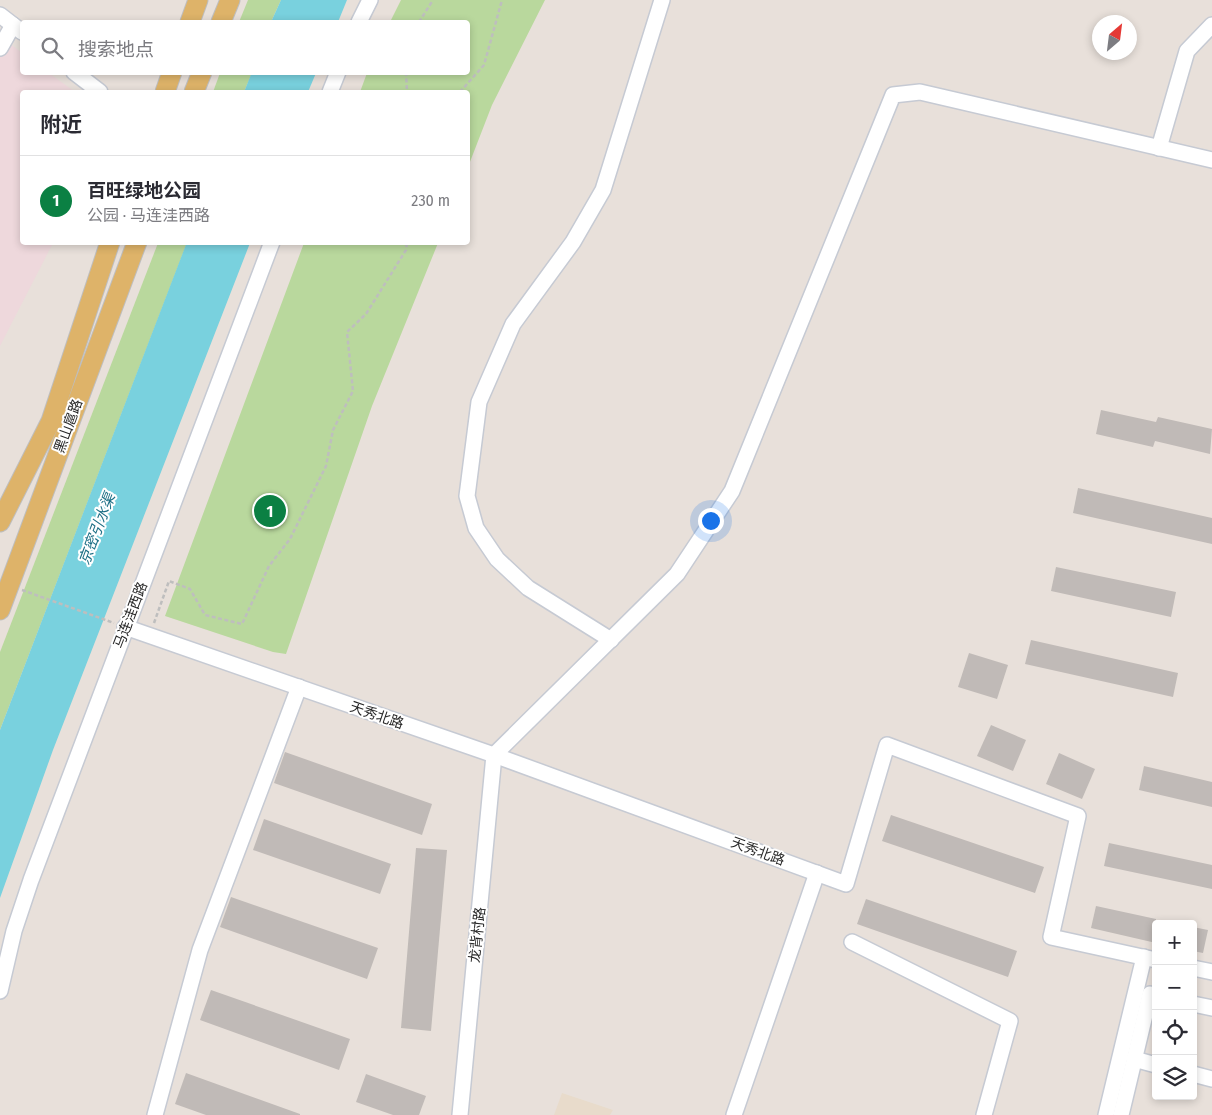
<!DOCTYPE html>
<html lang="zh">
<meta charset="utf-8">
<style>
body{margin:0;font-family:"Fira Sans Condensed","Noto Sans SC",sans-serif;background:#f7f7f7;color:#2b2b33}
.controls{position:absolute;right:15px;bottom:15px;display:grid;overflow:hidden;border-radius:5px;box-shadow:0 2px 8px #0003}
.controls button{width:45px;height:45px;display:grid;place-items:center;padding:0;border:0;border-bottom:1px solid #e1e1e2;background:#fff;color:#2b2b33;font:25px sans-serif}
.compass{position:absolute;left:1092px;top:15px;width:45px;height:45px;border-radius:50%;background:#fff;box-shadow:0 2px 8px #0003;rotate:28deg}
.you{position:absolute;left:710px;top:520px;width:18px;height:18px;margin:-12px;border:4px solid #fff;border-radius:50%;background:#1a73e8;box-shadow:0 0 0 8px #1a73e833}
.badge{display:grid;place-items:center;width:32px;height:32px;border-radius:50%;background:#0b8043;color:#fff;font-size:16px;font-weight:700}
.pin{position:absolute;translate:-50% -50%;border:2px solid #fff;box-shadow:0 1px 5px #0006}
.list{margin:0;padding:0;list-style:none}
h2{display:flex;justify-content:space-between;align-items:center;height:65px;margin:0;padding:0 20px;font-size:21px}
h2 small{font-size:16px;font-weight:400;color:#7c7c81}
.list li{display:grid;grid-template-columns:32px 1fr auto;gap:15px;align-items:center;box-sizing:border-box;height:90px;padding:0 20px;border-top:1px solid #e1e1e2}
.list b{display:block;font-size:19px;white-space:nowrap}
.list p{margin:0;font-size:16px;white-space:nowrap;color:#7c7c81}
.list em{font-size:16px;font-style:normal;color:#7c7c81}
.icon{flex:none;width:28px;height:28px;fill:none;stroke:currentColor;stroke-width:2;stroke-linecap:round;stroke-linejoin:round}
.map{position:relative;flex:none;width:1212px;height:1115px;overflow:hidden}
.search{position:absolute;background:#fff;box-shadow:0 2px 8px #0003;left:20px;top:20px;width:450px;height:55px;display:flex;align-items:center;gap:12px;box-sizing:border-box;padding:0 18px;border-radius:5px;color:#7c7c81;font-size:19px}
.panel{position:absolute;background:#fff;box-shadow:0 2px 8px #0003;left:20px;top:90px;width:450px;height:155px;border-radius:5px}
.map>svg:first-child{display:block}
.education{fill:#e8dbcb}
.medical{fill:#eed8dc}
.green{fill:#b9d89d}
.water{fill:#79d1de}
.building{fill:#c0bab7}
.lines{fill:none;stroke-linecap:round;stroke-linejoin:round}
.minor-casing{stroke:#c6cad3;stroke-width:18}
.major-casing{stroke:#bebebe;stroke-width:21}
.path{stroke:#bebebe;stroke-width:2.5;stroke-dasharray:4 2.5;stroke-linecap:butt}
.minor{stroke:#fff;stroke-width:15}
.major{stroke:#deb369;stroke-width:19}
.labels{text-anchor:middle;stroke-width:4;stroke-linejoin:round;paint-order:stroke}
.street-label{font-size:14px;fill:#272727;stroke:#fff}
.water-label{font-size:15px;font-style:italic;fill:#1d6f85;stroke:#fff}
</style>
<div class="map">
<svg width="1212" height="1115" viewBox="0 0 1212 1115">
<rect width="100%" height="100%" fill="#e8e0da"/>
<polygon class="education" points="562,1093 613,1110 610,1115 554,1115"/>
<polygon class="medical" points="0,36 22,53 22,72 49,73 75,92 22,92 22,242 53,243 0,346"/>
<g class="green">
<polygon points="248,0 281,0 271,22 239,22"/>
<polygon points="401,0 545,0 492,105 468,167 468,92 360,92 367,73 468,72 468,22 390,22"/>
<polygon points="220,73 252,73 244,92 213,92"/>
<polygon points="158,243 187,243 0,730 0,652"/>
<polygon points="304,243 438,243 372,406 286,654 273,652 165,616"/>
</g>
<g class="water">
<polygon points="281,0 347,0 338,22 271,22"/>
<polygon points="252,72 316,72 316,73 308,92 244,92"/>
<polygon points="187,242 250,243 53,750 0,898 0,730"/>
</g>
<g class="building">
<polygon points="1101,410 1156,422 1158,417 1212,429 1210,454 1155,441 1153,447 1096,434"/>
<polygon points="1078,488 1212,518 1212,544 1073,513"/>
<polygon points="1056,567 1176,592 1171,617 1051,591"/>
<polygon points="1031,640 1178,673 1173,697 1025,664"/>
<polygon points="969,653 1008,665 997,699 958,687"/>
<polygon points="991,725 1026,740 1013,771 977,756"/>
<polygon points="285,752 432,804 422,835 274,783"/>
<polygon points="1059,753 1095,769 1082,799 1046,784"/>
<polygon points="1144,766 1212,782 1212,807 1139,790"/>
<polygon points="891,815 1044,867 1035,893 882,841"/>
<polygon points="264,819 391,864 380,894 253,850"/>
<polygon points="1109,843 1212,865 1212,889 1104,866"/>
<polygon points="416,848 447,850 431,1031 401,1028"/>
<polygon points="231,897 378,948 367,979 220,927"/>
<polygon points="866,899 1017,951 1008,977 857,924"/>
<polygon points="1096,906 1156,919 1156,943 1091,928"/>
<polygon points="1193,927 1208,930 1203,953 1193,951"/>
<polygon points="211,990 350,1039 339,1070 200,1020"/>
<polygon points="186,1073 300,1114 300,1115 206,1115 175,1104"/>
<polygon points="366,1074 426,1096 419,1115 393,1115 356,1102"/>
</g>
<g class="lines">
<g class="minor-casing">
<g id="minor">
<polyline points="0,15 22,32"/>
<polyline points="359,22 370,0"/>
<polyline points="0,48 13,25"/>
<polyline points="74,72 100,92"/>
<polyline points="330,92 338,72"/>
<polyline points="1159,148 1187,51 1212,25"/>
<polyline points="125,627 494,755 846,884 887,745 1078,816 1051,937 1156,960"/>
<polyline points="611,640 528,588 497,559 476,528 467,496 479,402 513,324 573,242 603,190 662,0"/>
<polyline points="852,942 1010,1021 984,1115"/>
<polyline points="1193,968 1212,972"/>
<polyline points="0,991 14,931 31,880 272,242"/>
<polyline points="1193,1004 1212,1008"/>
<polyline points="1134,1059 1156,1065"/>
<polyline points="1193,1074 1212,1079"/>
<polyline points="155,1115 200,950 299,687"/>
<polyline points="460,1115 494,755 677,574 732,491 893,95 920,92 1212,160"/>
<polyline points="734,1115 817,873"/>
<polyline points="1106,1115 1144,957"/>
<polyline points="1121,1115 1150,994 1156,996"/>
</g>
</g>
<g class="major-casing">
<g id="major">
<polyline points="190,22 198,0"/>
<polyline points="221,22 230,0"/>
<polyline points="165,92 172,72"/>
<polyline points="194,92 202,72"/>
<polyline points="0,522 51,421 110,242"/>
<polyline points="0,610 137,242"/>
</g>
</g>
<g class="path">
<polyline points="419,22 433,0"/>
<polyline points="406,72 407,92"/>
<polyline points="460,92 484,65 502,0"/>
<polyline points="22,590 114,623"/>
<polyline points="154,623 169,581 190,589 205,615 242,624 269,566 290,539 326,466 333,430 353,391 347,332 366,314 406,250 407,242"/>
</g>
<use href="#minor" class="minor"/>
<use href="#major" class="major"/>
</g>
<g class="labels">
<g class="street-label">
<text transform="translate(68 426) rotate(-70)" y="5">黑山扈路</text>
<text transform="translate(130 615) rotate(-69)" y="5">马连洼西路</text>
<text transform="translate(377 715) rotate(19)" y="5">天秀北路</text>
<text transform="translate(758 851) rotate(20)" y="5">天秀北路</text>
<text transform="translate(477 935) rotate(-84)" y="5">龙背村路</text>
</g>
<g class="water-label">
<text transform="translate(97 529) rotate(-69)" y="5">京密引水渠</text>
</g>
</g>
</svg>
<div class="controls">
<button>+</button>
<button>−</button>
<button><svg class="icon" aria-label="locate" viewBox="0 0 24 24"><circle cx="12" cy="12" r="6"/><path d="M12 2v4M12 18v4M2 12h4M18 12h4"/></svg></button>
<button><svg class="icon" aria-label="layers" viewBox="0 0 24 24"><path d="M12 4l9 5-9 5-9-5zM3 14l9 5 9-5"/></svg></button>
</div>
<svg class="compass" viewBox="-18 -18 36 36"><path d="M0-13l5 13h-10z" fill="#e53935"/><path d="M0 13l5-13h-10z" fill="#7c7c81"/></svg>
<div class="you"></div>
<div class="pin badge" style="left:270px;top:511px">1</div>
<div class="search"><svg class="icon" aria-label="search" viewBox="0 0 24 24"><circle cx="10" cy="10" r="6"/><path d="M15 15l6 6"/></svg>搜索地点</div>
<section class="panel">
<h2>附近<small></small></h2>
<ul class="list">
<li><span class="badge">1</span><div><b>百旺绿地公园</b><p>公园 · 马连洼西路</p></div><em>230 m</em></li>
</ul>
</section>
</div>
